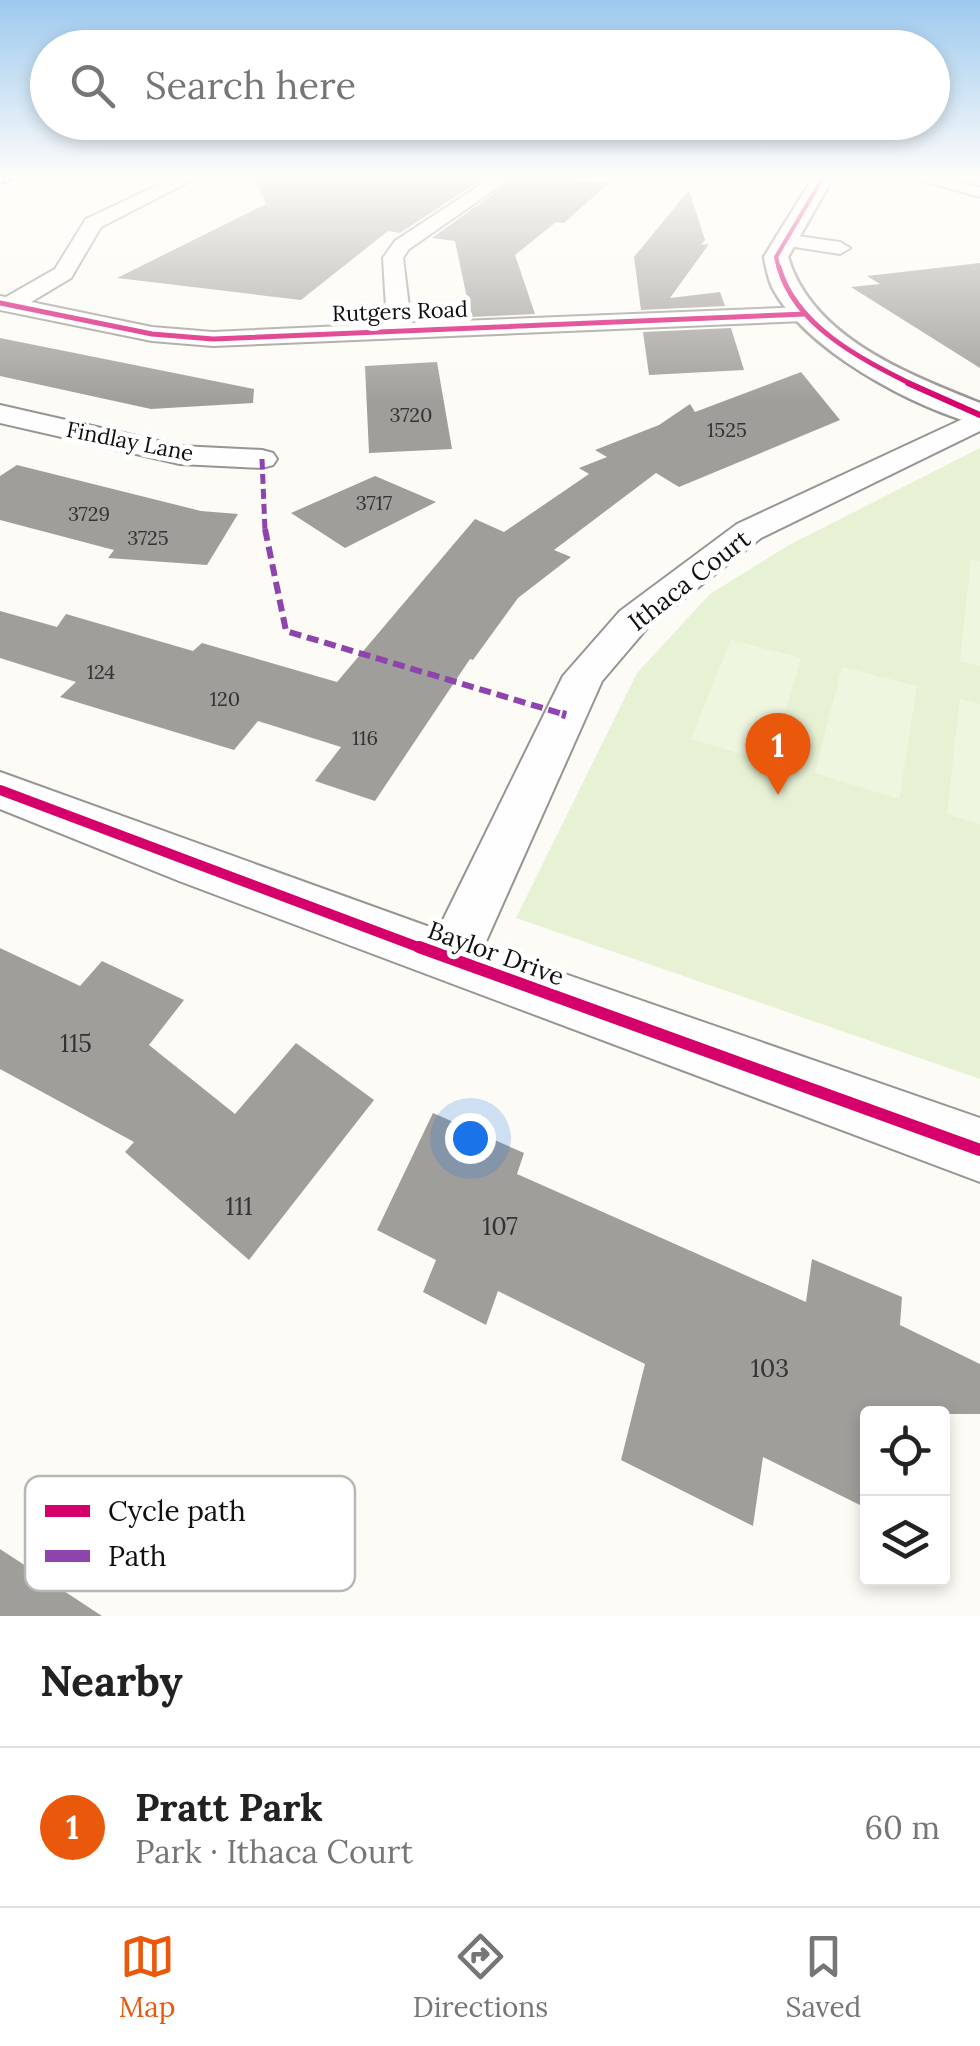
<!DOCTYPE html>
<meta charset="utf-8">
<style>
body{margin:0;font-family:Lora,serif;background:#f6f6f6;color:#222}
.controls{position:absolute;right:30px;bottom:30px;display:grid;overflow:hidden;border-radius:10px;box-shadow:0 5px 15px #0003}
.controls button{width:90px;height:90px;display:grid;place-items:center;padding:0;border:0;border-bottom:2px solid #e0e0e0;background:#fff;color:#222;font:50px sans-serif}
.you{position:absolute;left:470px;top:1138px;width:35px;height:35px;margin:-25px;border:8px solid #fff;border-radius:50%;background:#1a73e8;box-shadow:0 0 0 15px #1a73e833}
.badge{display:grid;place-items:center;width:65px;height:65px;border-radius:50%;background:#ea580c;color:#fff;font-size:32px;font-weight:700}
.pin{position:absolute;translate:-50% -82px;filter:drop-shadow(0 2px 5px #0008)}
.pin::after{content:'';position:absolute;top:52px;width:35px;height:30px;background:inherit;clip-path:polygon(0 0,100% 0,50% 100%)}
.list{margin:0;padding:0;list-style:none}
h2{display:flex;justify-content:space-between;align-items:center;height:130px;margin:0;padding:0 40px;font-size:42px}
h2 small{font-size:32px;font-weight:400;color:#767676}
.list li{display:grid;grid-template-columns:65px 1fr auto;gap:30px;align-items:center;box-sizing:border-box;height:160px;padding:0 40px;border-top:2px solid #e0e0e0}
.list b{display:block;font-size:38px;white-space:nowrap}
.list p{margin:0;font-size:32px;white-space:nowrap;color:#767676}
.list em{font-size:32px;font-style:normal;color:#767676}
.icon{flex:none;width:55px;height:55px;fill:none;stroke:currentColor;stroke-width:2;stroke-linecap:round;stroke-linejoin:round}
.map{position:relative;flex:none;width:980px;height:1616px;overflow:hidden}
.search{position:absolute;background:#fff;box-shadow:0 5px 15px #0003;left:30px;right:30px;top:30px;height:110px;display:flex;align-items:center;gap:25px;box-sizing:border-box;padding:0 35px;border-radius:55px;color:#767676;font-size:38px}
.sheet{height:290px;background:#fff}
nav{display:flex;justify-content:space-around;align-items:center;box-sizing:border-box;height:140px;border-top:2px solid #e0e0e0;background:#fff;font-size:28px;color:#767676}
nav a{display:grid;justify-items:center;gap:5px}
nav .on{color:#ea580c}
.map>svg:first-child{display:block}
.green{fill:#e7f2d5}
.pitch{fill:#eff6df}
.building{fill:#a09e9a}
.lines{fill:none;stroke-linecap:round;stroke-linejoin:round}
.minor-casing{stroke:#969593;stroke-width:4}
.tertiary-casing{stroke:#969593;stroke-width:5}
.minor{fill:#fffefe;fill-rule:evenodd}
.tertiary{fill:#fffefe;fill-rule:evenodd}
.quiet-far3{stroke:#8e44ad;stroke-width:2.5;stroke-dasharray:6 2.5;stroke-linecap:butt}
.quiet-far2{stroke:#8e44ad;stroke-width:5;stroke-dasharray:10 5;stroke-linecap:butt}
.quiet-far1{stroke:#8e44ad;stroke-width:6;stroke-dasharray:12 6;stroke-linecap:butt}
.quiet{stroke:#8e44ad;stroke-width:8;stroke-dasharray:15 8;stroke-linecap:butt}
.cycleway-far4-casing{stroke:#fff;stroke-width:6}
.cycleway-far3-casing{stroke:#fff;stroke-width:9}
.cycleway-far2-casing{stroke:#fff;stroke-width:10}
.cycleway-far1-casing{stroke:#fff;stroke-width:16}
.cycleway-casing{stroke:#fff;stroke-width:19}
.cycleway-far4{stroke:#d6006c;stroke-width:4}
.cycleway-far3{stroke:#d6006c;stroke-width:5}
.cycleway-far2{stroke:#d6006c;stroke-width:6}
.cycleway-far1{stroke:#d6006c;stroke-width:10}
.cycleway{stroke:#d6006c;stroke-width:12}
.labels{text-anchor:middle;stroke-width:10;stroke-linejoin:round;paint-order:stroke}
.number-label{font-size:20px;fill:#333332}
.far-street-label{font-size:22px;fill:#0f0f0f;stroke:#fff}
.street-label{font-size:25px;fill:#0f0f0f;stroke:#fff}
.near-number-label{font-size:25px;fill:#333332}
.key{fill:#fff;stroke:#b7b7b7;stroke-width:2.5}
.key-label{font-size:28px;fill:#0f0f0f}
</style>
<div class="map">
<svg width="980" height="1616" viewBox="0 0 980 1616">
<rect width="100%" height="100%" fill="#fcfbf5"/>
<polygon class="green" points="980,448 980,1079 516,918 637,673 710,594 789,545"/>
<g class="pitch">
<polygon points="971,560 980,561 980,666 960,661"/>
<polygon points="731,640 801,658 770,762 691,739"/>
<polygon points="842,667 917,686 899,799 815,773"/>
<polygon points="960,699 980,704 980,824 947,814"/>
</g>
<g class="building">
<polygon points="254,176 487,176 400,233 388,231 301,300 117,278 266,204"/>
<polygon points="518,176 609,183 564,223 556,222 515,255 535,314 471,317 455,241 432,238"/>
<polygon points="689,190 705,240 701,245 709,244 670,298 720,292 725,306 641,310 634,257"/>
<polygon points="980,263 980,368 851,287 880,284 867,276"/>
<polygon points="731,328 744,370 649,375 643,332"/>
<polygon points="0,338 254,389 253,403 151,409 0,376"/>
<polygon points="437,362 452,449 369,453 365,366"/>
<polygon points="801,372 840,420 679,487 656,473 554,550 571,557 518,598 473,660 470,659 375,801 315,781 341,747 258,721 234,750 60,697 76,682 0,658 0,611 57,627 66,614 193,651 202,643 337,682 475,519 504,532 589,474 579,468 607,457 595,450 659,425 690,404 695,412"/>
<polygon points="17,465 201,511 238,514 207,565 108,558 114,550 0,520 0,476"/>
<polygon points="375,476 436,502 345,548 291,513"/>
<polygon points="0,948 80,986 102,961 184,1000 149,1045 235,1114 296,1043 374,1100 249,1260 125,1152 134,1142 0,1069"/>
<polygon points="433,1113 524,1153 517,1174 806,1302 812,1259 902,1297 900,1325 980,1364 980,1414 868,1414 868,1509 763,1457 753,1526 621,1460 645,1364 498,1291 486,1325 423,1292 436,1260 377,1230"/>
<polygon points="0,1549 102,1616 0,1616"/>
</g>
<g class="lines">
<g class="minor-casing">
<g id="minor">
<polygon points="177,176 200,176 101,227 71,278 31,302 152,327 213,332 387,324 383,258 395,241 494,176 514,176 409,249 403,258 411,323 805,307 817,314 805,321 213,346 152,341 0,310 0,296 6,297 55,269 86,219"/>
<polygon points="907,176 936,176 980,187 980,197"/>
<polygon points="783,234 840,242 850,248 840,254 776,244 776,236"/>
<polygon points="0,405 180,446 262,450 273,453 277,459 273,465 262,468 180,464 0,423"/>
<polygon points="980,411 980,431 761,538 648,627 602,681 484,946 980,1118 980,1182 179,881 0,809 0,772 438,930 563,676 620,611 737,524"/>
</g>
</g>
<g class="tertiary-casing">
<path id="tertiary" d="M814 176H834L788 257C812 338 908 374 980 403V425C913 408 804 349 772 287 768 278 766 267 764 257Z"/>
</g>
<use href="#minor" class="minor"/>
<use href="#tertiary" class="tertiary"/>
<polyline class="quiet-far3" points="0,184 23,176"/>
<polyline class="quiet-far2" points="262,459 265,531"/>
<polyline class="quiet-far1" points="265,529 286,631 566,715"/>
<polyline class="quiet" points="562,714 566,715"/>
<g class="cycleway-far4-casing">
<polyline id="cycleway-far4" points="779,269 776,257 824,176"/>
</g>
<g class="cycleway-far3-casing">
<g id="cycleway-far3">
<path d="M779 267C795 326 861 359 913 385"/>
<polyline points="0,303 152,334 213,339 805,314"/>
</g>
</g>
<g class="cycleway-far2-casing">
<polyline id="cycleway-far2" points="908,383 980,415"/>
</g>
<g class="cycleway-far1-casing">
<polyline id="cycleway-far1" points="0,790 426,950"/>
</g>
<g class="cycleway-casing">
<polyline id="cycleway" points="419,947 980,1150"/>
</g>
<use href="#cycleway-far4" class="cycleway-far4"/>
<use href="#cycleway-far3" class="cycleway-far3"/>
<use href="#cycleway-far2" class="cycleway-far2"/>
<use href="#cycleway-far1" class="cycleway-far1"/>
<use href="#cycleway" class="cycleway"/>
</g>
<linearGradient id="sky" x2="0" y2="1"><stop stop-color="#9dc9ee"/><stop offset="0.44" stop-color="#fefdfa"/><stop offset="1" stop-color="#fefdfa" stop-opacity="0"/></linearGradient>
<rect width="980" height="402" fill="url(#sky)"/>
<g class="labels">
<g class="number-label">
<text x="411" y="422">3720</text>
<text x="727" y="437">1525</text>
<text x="374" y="510">3717</text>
<text x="89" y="521">3729</text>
<text x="148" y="545">3725</text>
<text x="101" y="679">124</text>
<text x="225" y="706">120</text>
<text x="365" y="745">116</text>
</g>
<g class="far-street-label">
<text transform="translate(400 311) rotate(-2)" y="8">Rutgers Road</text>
<text transform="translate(130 441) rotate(11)" y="8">Findlay Lane</text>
</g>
<g class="street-label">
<text transform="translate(689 580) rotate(-38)" y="9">Ithaca Court</text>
<text transform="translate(496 953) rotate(20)" y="9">Baylor Drive</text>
</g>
<g class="near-number-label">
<text x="76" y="1052">115</text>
<text x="239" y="1215">111</text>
<text x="500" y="1235">107</text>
<text x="770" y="1377">103</text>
</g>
</g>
<rect x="25" y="1476" width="330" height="115" rx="15" class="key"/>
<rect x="45" y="1505" width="45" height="12" fill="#d6006c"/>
<rect x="45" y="1550" width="45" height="12" fill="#8e44ad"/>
<g class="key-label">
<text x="108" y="1521">Cycle path</text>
<text x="108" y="1566">Path</text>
</g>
</svg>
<div class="controls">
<button><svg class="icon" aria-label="locate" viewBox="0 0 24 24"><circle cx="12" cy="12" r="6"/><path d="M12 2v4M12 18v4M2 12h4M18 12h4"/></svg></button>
<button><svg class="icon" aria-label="layers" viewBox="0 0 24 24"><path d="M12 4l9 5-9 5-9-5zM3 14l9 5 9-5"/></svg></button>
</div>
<div class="you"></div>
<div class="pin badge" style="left:778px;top:795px">1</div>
<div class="search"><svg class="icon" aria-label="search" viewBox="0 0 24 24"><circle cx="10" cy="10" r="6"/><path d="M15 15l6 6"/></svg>Search here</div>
</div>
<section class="sheet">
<h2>Nearby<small></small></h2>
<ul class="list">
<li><span class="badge">1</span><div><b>Pratt Park</b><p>Park · Ithaca Court</p></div><em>60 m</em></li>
</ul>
</section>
<nav>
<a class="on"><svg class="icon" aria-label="map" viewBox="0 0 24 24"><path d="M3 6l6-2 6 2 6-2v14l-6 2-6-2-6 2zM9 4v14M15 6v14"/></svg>Map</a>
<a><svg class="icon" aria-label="directions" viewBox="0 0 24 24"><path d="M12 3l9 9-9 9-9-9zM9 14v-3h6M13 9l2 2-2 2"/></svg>Directions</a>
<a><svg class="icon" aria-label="saved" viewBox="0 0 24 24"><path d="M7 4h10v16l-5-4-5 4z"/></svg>Saved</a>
</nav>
